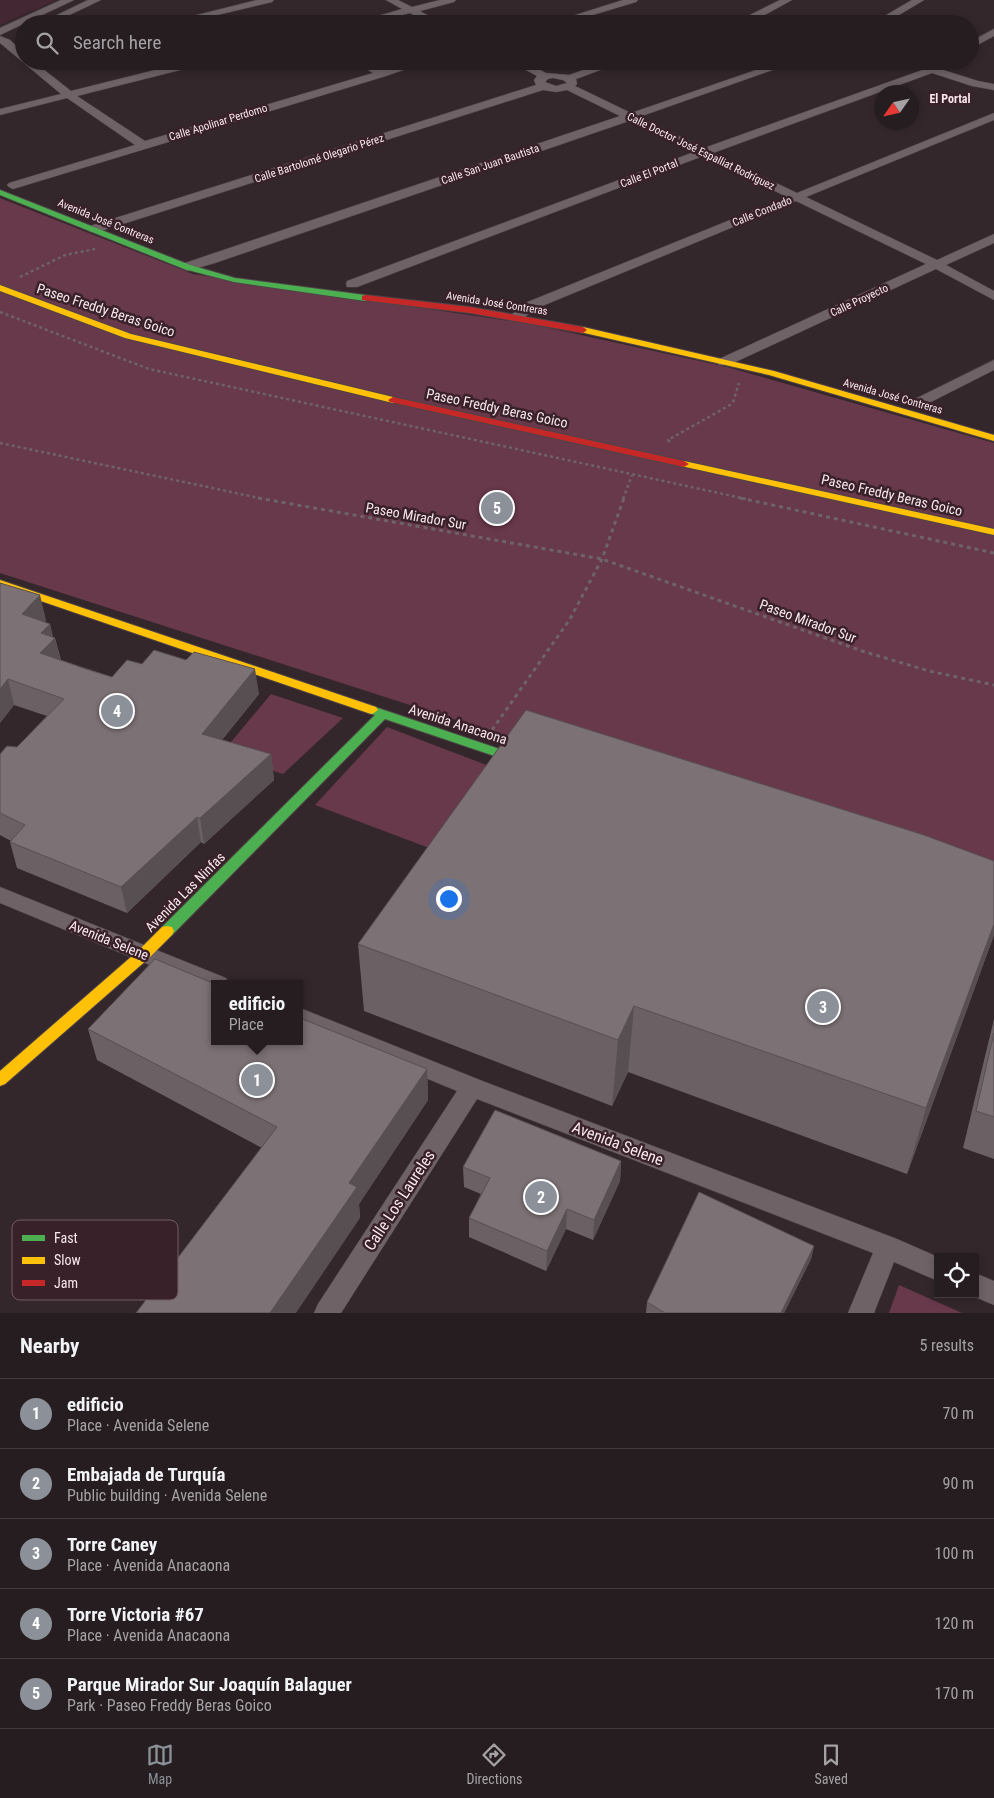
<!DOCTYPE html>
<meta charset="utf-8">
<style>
body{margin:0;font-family:"Roboto Condensed",sans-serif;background:#2e2629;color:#f1f3f6}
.controls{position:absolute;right:15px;bottom:15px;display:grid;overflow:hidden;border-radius:0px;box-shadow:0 2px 8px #0003}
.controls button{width:45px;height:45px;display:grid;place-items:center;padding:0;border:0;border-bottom:1px solid #423b3e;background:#261d20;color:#f1f3f6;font:25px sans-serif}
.compass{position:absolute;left:874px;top:85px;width:45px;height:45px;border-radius:50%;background:#261d20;box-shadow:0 2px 8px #0003;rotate:236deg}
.you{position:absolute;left:448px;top:898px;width:18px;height:18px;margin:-12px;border:4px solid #fff;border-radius:50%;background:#1a73e8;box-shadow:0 0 0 8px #1a73e833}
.badge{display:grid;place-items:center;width:32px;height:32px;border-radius:50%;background:#8c9099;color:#fff;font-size:16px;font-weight:700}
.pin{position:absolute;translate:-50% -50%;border:2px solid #fff;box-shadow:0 1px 5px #0006}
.popup{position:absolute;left:211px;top:980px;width:92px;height:65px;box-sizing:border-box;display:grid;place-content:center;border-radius:0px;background:#261d20;filter:drop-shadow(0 1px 4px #0005);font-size:16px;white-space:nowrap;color:#a4a2a5}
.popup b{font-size:19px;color:#f1f3f6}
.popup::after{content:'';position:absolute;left:50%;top:100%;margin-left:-10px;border:10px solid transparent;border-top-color:#261d20}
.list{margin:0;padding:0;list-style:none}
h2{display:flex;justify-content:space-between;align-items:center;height:65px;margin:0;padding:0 20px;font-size:21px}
h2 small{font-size:16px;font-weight:400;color:#a4a2a5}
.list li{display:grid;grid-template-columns:32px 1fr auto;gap:15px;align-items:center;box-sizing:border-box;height:70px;padding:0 20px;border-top:1px solid #423b3e}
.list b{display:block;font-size:19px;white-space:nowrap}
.list p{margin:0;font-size:16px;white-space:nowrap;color:#a4a2a5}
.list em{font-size:16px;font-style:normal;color:#a4a2a5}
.icon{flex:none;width:28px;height:28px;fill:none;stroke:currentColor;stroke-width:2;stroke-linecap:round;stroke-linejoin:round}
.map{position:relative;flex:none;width:994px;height:1313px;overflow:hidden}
.search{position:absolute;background:#261d20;box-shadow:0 2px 8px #0003;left:15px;right:15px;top:15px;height:55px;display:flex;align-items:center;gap:12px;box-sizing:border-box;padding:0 18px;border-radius:28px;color:#a4a2a5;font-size:19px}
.sheet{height:415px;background:#261d20}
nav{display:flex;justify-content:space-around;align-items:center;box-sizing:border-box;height:70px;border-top:1px solid #423b3e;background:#261d20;font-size:14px;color:#a4a2a5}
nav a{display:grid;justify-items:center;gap:2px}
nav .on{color:#8c9099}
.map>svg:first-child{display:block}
.built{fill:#432732}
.green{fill:#68384b}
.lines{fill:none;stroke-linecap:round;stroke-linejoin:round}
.street-casing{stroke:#4e4447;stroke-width:1}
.fast-casing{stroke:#4e4447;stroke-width:2}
.slow-casing{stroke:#4e4447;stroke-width:2}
.jam-casing{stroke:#4e4447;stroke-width:2}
.path-far1{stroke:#6e6367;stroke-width:2.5;stroke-dasharray:3 3;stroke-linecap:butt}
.path{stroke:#6e6367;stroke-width:3;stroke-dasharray:4 4;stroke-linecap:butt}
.street{fill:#6e6266;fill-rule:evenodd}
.fast{fill:#4caf50;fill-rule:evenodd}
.slow{fill:#ffc107;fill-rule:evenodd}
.jam{fill:#c62828;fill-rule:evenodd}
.wall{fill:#6b6165}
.shaded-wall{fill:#574f52}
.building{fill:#7c7175;stroke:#574f52}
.labels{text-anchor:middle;stroke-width:5;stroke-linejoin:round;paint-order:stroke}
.far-street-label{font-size:11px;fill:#f8e7ed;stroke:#39212a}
.far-neighbourhood-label{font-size:12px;font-weight:bold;fill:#f8e7ed;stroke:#39212a}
.street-label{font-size:14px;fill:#f8e7ed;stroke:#39212a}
.near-street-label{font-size:16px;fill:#f8e7ed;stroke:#39212a}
.key{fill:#39212a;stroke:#725c64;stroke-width:1}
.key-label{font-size:14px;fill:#f8e7ed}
</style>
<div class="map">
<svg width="994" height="1313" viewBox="0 0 994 1313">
<rect width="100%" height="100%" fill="#33272b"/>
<polygon class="built" points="0,0 57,0 0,25"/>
<g class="green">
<polygon points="405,15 424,24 371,24"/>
<polygon points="0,198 193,274 531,324 727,367 994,443 994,893 0,573"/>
<polygon points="271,694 343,718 283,774 221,754"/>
<polygon points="387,727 510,774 453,857 315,805"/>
<polygon points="899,1285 962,1313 889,1313"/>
</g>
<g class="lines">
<g class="street-casing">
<g id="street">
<polygon points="61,0 74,0 0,35 0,28"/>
<polygon points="88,0 101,0 61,19 55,19 53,17"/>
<polygon points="257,0 274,0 272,2 180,24 161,24"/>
<polygon points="386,0 398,0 412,7 440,0 456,0 454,2 420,11 443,24 430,24 410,13 368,24 350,24 402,9"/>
<polygon points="623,0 638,0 636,2 563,24 547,24"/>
<polygon points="780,0 792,0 752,22 732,24"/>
<polygon points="912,0 924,0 884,24 871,24"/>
<polygon points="994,29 994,36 970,49 970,42"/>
<polygon points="0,36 10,40 24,53 24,61 33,61 71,91 191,61 209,61 208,63 77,96 145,141 373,73 354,61 367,61 383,70 412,61 429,61 386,76 13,189 9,187 7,185 9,183 135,145 67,98 0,115 0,109 61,94 0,43"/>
<path d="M509 61H523L546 73 569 75 609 61H625L576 79 577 84 575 86 631 113 782 61H798L639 117 704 148 928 68 939 61H951L940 69 978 81 994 84V90L972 86 932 73 713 153 797 193 994 113V120L806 197 937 260 994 234V243L946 265 994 291V300L936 269 729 365H719L717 362 719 359 926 264 796 201 535 309 521 320H511L509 317 525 303 787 197 703 156 357 287H347L346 284 347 281 694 152 629 121 215 263 187 271 181 267 182 264 620 116 567 90 556 92 543 90 98 232H90L88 229 90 226 536 85 534 80 537 76ZM553 78 563 80 567 83 556 86 545 82 548 79Z"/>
<polygon points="994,360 994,370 923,406 913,406 911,403 913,400"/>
<polygon points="0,887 226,978 229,984 214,984 214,991 210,990 0,903"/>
<polygon points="300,1008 480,1080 897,1239 938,1257 938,1281 894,1262 874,1313 848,1313 873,1253 477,1099 341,1313 314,1313 318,1304 457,1091 300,1026"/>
<polygon points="975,1273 994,1281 994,1305 968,1294 975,1294"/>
</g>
</g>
<g class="fast-casing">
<g id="fast">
<polygon points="0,190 190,265 235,278 365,295 369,298 365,301 234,282 184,269 0,195"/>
<polygon points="372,706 532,760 534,763 532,766 524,766 385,719 172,935 167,936 162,935 160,931 162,927 375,715 368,713 366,710"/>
</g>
</g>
<g class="slow-casing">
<g id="slow">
<polygon points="0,285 131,334 393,397 398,400 393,403 125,338 0,291"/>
<polygon points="583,327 774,371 994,435 994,441 769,375 580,332 580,328"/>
<polygon points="684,461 994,529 994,535 681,466 679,464"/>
<polygon points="0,580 376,707 378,710 372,714 368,713 0,587"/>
<polygon points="167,926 172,927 174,931 172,935 149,958 5,1084 0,1086 0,1071 139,950 162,927"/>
</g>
</g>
<g class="jam-casing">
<g id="jam">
<polygon points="365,295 470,307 583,327 587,330 583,333 470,313 362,300 362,296"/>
<polygon points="393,397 684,461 689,464 684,467 390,402 388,400"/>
</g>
</g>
<g class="path-far1">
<polyline points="20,277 65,255 95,249"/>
<polyline points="0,312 149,369 746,499"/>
<polyline points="670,442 668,440 730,405 733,402 739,383"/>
<polyline points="0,443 264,499"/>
<polyline points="623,499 632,475"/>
</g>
<g class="path">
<polyline points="258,498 602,559 862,651 929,671 994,685"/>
<polyline points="740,498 994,553"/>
<polyline points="492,730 570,619 602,559 624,498"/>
</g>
<use href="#street" class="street"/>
<use href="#fast" class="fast"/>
<use href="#slow" class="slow"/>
<use href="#jam" class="jam"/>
</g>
<g class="wall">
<polygon points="0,583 46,620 45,622 50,624 53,637 55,638 61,660 112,677 142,664 259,694 222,740 271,754 274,780 204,844 201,842 127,913 17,868 10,842 11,841 0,835 0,754 17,747 47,716 14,705 0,723"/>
<polygon points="994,861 994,935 907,1174 628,1072 612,1106 364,1011 358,944"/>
<polygon points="994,1019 994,1159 963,1148"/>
<polygon points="88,1029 427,1069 428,1100 359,1204 360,1218 262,1148 97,1060"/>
<polygon points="621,1161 620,1181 593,1240 566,1229 546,1271 469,1237 469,1218 481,1194 464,1187 463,1167"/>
<polygon points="814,1246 811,1259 784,1313 646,1313 647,1302"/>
</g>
<g class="shaded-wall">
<polygon points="40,595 46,620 28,639 22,614"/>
<polygon points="50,624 53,640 55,638 61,663 40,653 41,633"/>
<polygon points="255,669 259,694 206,759 202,734"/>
<polygon points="8,679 14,705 0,723 0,689"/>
<polygon points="271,754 274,780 204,844 200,818"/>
<polygon points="197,817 201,842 127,913 121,887"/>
<polygon points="994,924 994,935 907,1174 926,1108"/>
<polygon points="634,1006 628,1072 612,1106 618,1040"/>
<polygon points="427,1069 428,1100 359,1204 360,1218 296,1313 270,1313 349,1183"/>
<polygon points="621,1161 620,1181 593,1240 594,1220"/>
<polygon points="567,1209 566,1229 546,1271 547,1251"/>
<polygon points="814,1246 811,1259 784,1313 781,1313"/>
</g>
<g class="building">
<polygon points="0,583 40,595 22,614 50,624 41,633 55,638 40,653 86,669 112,677 127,660 142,664 154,650 186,660 194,652 255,669 202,734 271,754 200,818 197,817 121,887 10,842 25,825 0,813 0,754 7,746 17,747 64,699 8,679 0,689"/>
<polygon points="526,710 924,835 994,861 994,924 926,1108 634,1006 618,1040 358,944"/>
<polygon points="155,959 215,984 214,984 214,1041 300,1041 300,1018 427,1069 349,1183 357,1187 270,1313 136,1313 277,1127 88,1029"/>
<polygon points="994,1033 994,1117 976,1111"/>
<polygon points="495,1110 621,1161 594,1220 567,1209 547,1251 469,1218 490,1178 463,1167"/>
<polygon points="699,1192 814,1246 781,1313 665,1313 647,1302"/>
</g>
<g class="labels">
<g class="far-street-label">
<text transform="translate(218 122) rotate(-17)" y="4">Calle Apolinar Perdomo</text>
<text transform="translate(701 151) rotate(26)" y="4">Calle Doctor José Espalliat Rodríguez</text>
<text transform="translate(319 158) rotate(-18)" y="4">Calle Bartolomé Olegario Pérez</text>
<text transform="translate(490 164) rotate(-19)" y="4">Calle San Juan Bautista</text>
<text transform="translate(649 173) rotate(-21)" y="4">Calle El Portal</text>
<text transform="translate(762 211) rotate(-22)" y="4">Calle Condado</text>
<text transform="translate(106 221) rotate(22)" y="4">Avenida José Contreras</text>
<text transform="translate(859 300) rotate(-25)" y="4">Calle Proyecto</text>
<text transform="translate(497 303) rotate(9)" y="4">Avenida José Contreras</text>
<text transform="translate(893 396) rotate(16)" y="4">Avenida José Contreras</text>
</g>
<g class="far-neighbourhood-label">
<text x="950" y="103">El Portal</text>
</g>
<g class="street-label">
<text transform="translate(106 310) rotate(18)" y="5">Paseo Freddy Beras Goico</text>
<text transform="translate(497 408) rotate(12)" y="5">Paseo Freddy Beras Goico</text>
<text transform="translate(892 495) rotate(13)" y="5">Paseo Freddy Beras Goico</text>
<text transform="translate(416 516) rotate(10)" y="5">Paseo Mirador Sur</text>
<text transform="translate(808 621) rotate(20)" y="5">Paseo Mirador Sur</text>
<text transform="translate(458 724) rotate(18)" y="5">Avenida Anacaona</text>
<text transform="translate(185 892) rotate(-45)" y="5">Avenida Las Ninfas</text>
<text transform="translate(109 940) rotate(22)" y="5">Avenida Selene</text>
</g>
<g class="near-street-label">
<text transform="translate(618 1143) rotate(21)" y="6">Avenida Selene</text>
<text transform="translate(399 1200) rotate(-57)" y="6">Calle Los Laureles</text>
</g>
</g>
<rect x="12" y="1220" width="166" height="80" rx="8" class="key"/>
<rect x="22" y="1235" width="23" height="6" fill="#4caf50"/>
<rect x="22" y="1257" width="23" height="7" fill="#ffc107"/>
<rect x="22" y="1280" width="23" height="6" fill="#c62828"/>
<g class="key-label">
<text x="54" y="1243">Fast</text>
<text x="54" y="1265">Slow</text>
<text x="54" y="1288">Jam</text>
</g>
</svg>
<div class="controls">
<button><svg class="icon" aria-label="locate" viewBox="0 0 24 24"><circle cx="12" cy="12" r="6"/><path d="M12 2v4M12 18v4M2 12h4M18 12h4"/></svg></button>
</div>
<svg class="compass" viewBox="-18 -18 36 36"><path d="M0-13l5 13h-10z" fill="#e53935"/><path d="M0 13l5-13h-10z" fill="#a4a2a5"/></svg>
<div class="you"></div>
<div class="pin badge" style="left:257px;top:1080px">1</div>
<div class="popup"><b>edificio</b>Place</div>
<div class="pin badge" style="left:541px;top:1197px">2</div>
<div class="pin badge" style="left:823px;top:1007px">3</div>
<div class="pin badge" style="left:117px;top:711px">4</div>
<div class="pin badge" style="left:497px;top:508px">5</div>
<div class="search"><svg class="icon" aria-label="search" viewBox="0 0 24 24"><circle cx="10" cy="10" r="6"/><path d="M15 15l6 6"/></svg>Search here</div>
</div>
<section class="sheet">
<h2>Nearby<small>5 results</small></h2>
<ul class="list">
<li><span class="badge">1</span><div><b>edificio</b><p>Place · Avenida Selene</p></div><em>70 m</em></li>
<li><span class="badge">2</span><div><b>Embajada de Turquía</b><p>Public building · Avenida Selene</p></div><em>90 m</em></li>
<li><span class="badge">3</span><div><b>Torre Caney</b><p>Place · Avenida Anacaona</p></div><em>100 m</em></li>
<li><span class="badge">4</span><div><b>Torre Victoria #67</b><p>Place · Avenida Anacaona</p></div><em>120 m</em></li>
<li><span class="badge">5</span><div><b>Parque Mirador Sur Joaquín Balaguer</b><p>Park · Paseo Freddy Beras Goico</p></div><em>170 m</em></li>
</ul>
</section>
<nav>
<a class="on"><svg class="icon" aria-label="map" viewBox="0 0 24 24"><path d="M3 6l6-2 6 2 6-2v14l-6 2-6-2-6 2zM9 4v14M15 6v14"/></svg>Map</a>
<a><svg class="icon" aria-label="directions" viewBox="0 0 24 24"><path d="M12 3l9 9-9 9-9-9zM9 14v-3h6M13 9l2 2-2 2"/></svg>Directions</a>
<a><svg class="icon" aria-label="saved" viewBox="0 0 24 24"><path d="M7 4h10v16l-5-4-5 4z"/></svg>Saved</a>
</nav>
